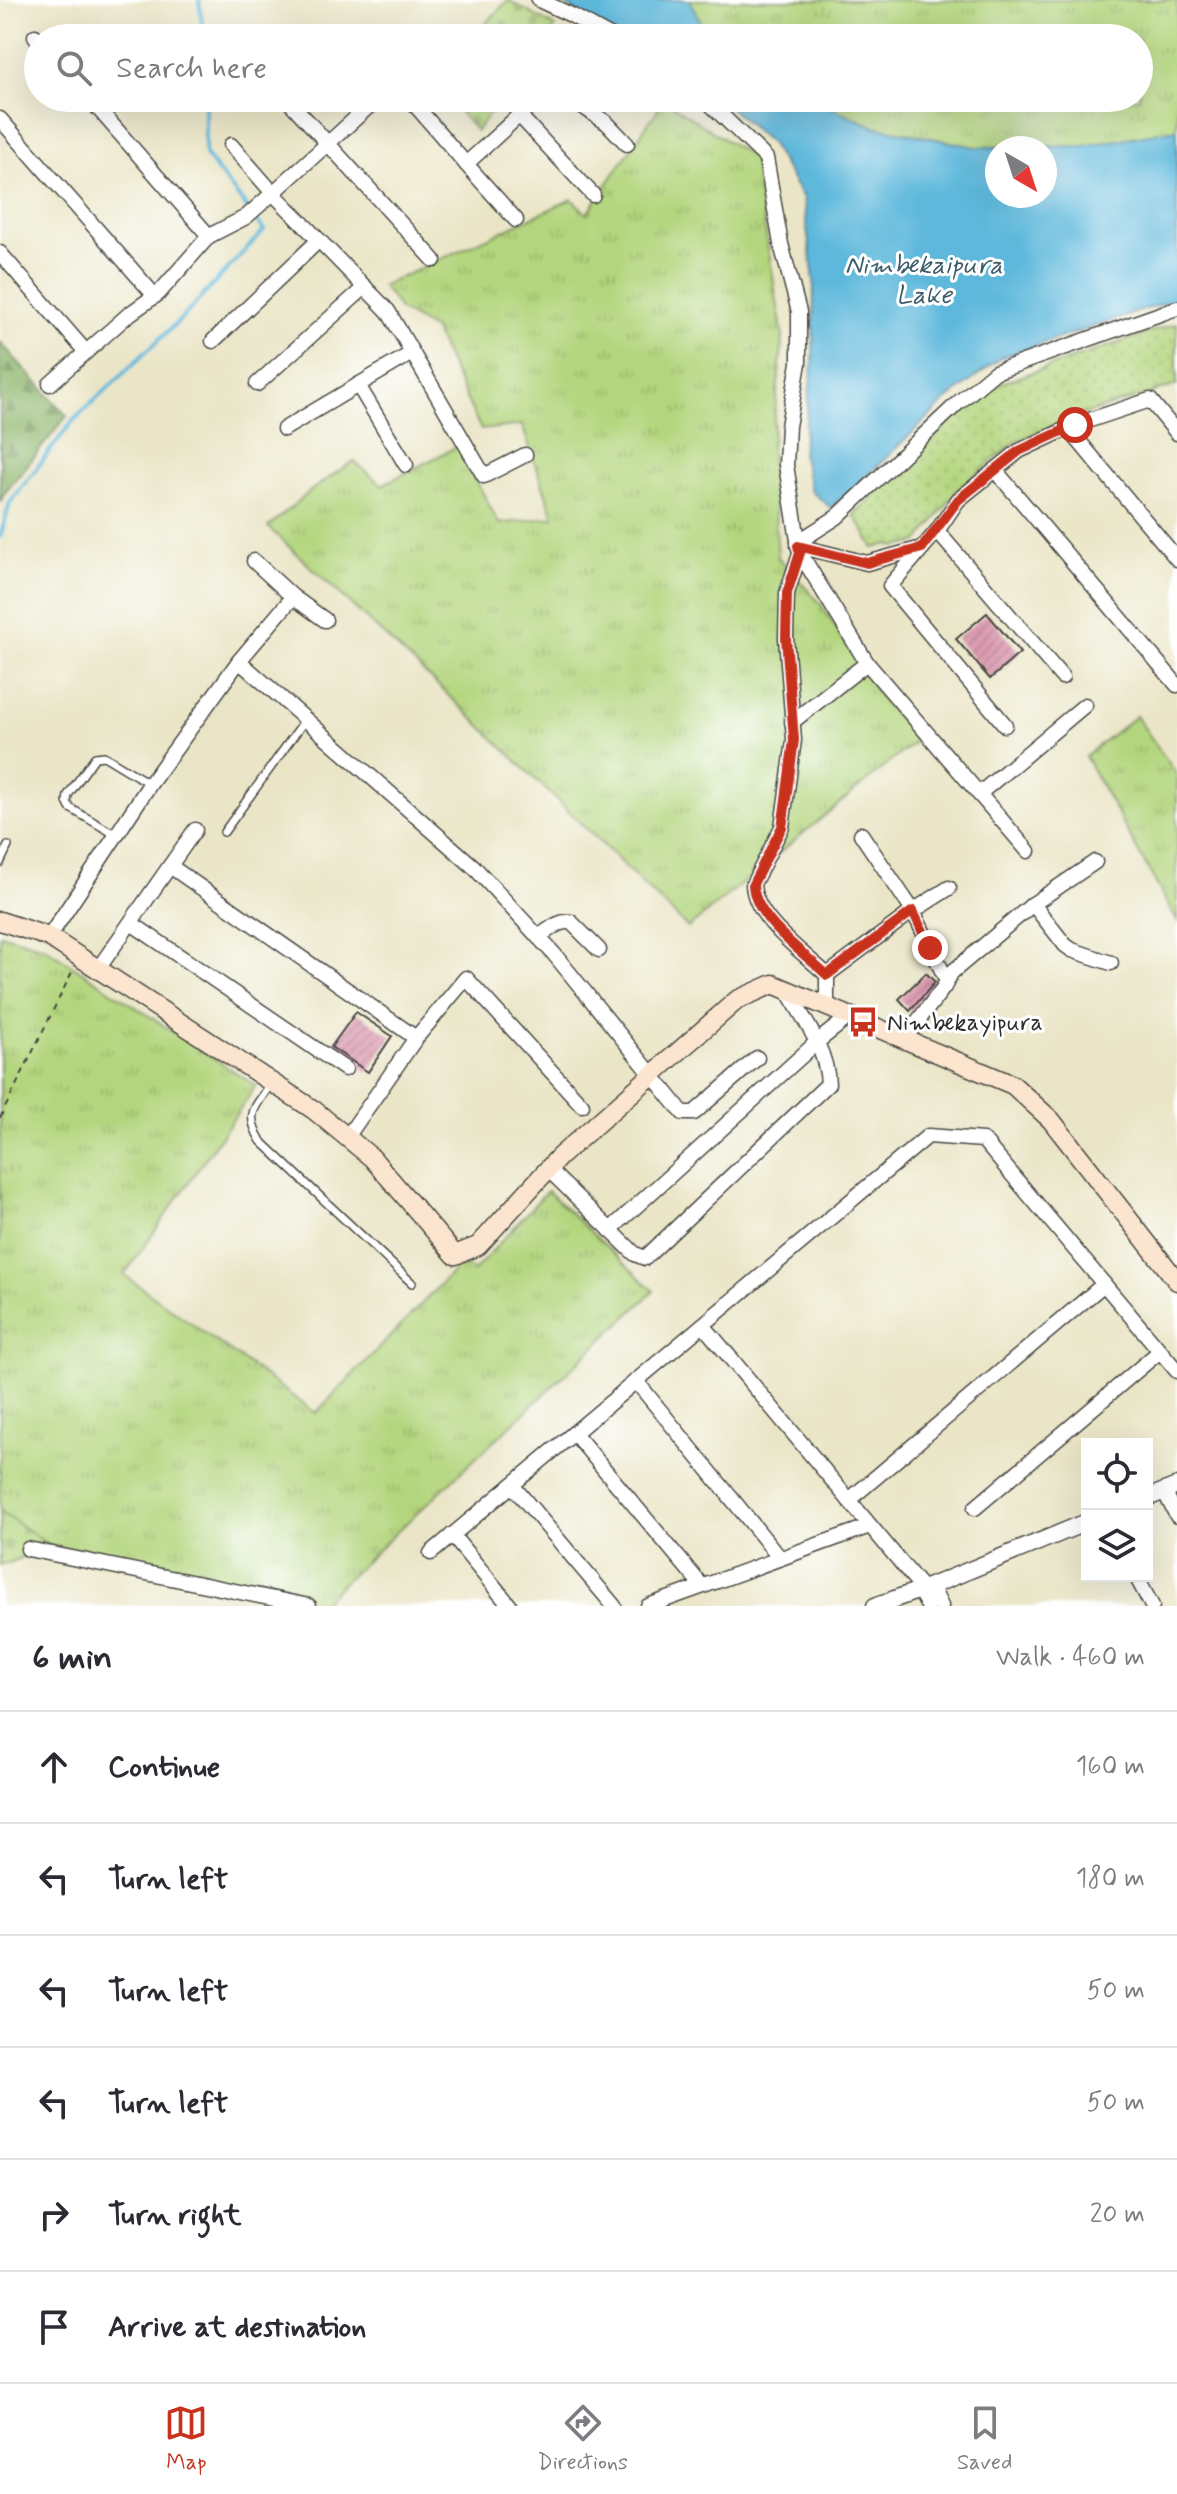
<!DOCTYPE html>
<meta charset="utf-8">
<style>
body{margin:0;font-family:Mynerve,sans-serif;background:#f2f2f3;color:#2b2b33}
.controls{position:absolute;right:24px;bottom:24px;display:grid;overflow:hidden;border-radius:0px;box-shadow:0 8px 32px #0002}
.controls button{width:72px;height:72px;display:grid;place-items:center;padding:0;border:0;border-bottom:2px solid #e1e1e2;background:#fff;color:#2b2b33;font:40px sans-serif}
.compass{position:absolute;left:985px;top:136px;width:72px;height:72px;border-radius:50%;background:#fff;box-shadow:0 8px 32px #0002;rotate:141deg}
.stop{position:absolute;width:24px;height:24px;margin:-18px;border:6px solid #c8321e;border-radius:50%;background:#fff}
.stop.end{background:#c8321e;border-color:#fff;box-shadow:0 2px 8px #0008}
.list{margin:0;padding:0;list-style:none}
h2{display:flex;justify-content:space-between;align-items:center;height:104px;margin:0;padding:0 32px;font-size:34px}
h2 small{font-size:26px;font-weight:400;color:#7c7c81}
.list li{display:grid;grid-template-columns:52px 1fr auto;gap:24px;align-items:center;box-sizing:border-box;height:112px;padding:0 32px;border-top:2px solid #e1e1e2}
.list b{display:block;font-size:30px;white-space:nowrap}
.list em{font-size:26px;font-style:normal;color:#7c7c81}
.icon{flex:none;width:44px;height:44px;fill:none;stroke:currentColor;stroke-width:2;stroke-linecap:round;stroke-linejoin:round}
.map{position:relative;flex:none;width:1177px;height:1606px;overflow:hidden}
.search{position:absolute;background:#fff;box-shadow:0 8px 32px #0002;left:24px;right:24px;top:24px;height:88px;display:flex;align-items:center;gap:20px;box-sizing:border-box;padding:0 28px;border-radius:44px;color:#7c7c81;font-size:30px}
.sheet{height:776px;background:#fff}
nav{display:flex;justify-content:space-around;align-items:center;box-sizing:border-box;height:112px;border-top:2px solid #e1e1e2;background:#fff;font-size:22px;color:#7c7c81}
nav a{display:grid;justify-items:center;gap:4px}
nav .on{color:#c8321e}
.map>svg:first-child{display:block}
.grass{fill:url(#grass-tufts);stroke:#6f8054;stroke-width:2}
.forest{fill:url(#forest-firs);stroke:#5c704c;stroke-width:2}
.cemetery{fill:url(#cemetery-stones);stroke:#6f8054;stroke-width:2}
.garden{fill:url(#garden-dots);stroke:#6f8054;stroke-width:2}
.water{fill:#5db8db;stroke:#447283;stroke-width:2;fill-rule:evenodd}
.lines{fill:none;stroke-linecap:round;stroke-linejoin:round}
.stream{stroke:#5db8db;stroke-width:4}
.building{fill:url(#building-hatch)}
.service-casing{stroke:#484742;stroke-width:10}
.minor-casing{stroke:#484742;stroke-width:17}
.tertiary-casing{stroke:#484742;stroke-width:19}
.secondary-casing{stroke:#484742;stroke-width:21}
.path{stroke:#484742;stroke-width:2;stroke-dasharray:6 6;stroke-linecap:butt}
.service{stroke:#fff;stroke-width:7}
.minor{stroke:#fff;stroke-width:14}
.tertiary{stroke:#fff;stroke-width:16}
.secondary{stroke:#fce5cf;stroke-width:18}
.route{stroke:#c8321e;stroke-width:10}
.labels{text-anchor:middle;stroke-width:6;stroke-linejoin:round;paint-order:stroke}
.poi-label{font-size:24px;fill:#2b2b2b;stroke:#fff;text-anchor:start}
.water-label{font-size:26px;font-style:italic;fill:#3c5c69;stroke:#fff}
</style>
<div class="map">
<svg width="1177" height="1606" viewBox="0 0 1177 1606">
<defs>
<pattern id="grass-tufts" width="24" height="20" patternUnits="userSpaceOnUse" patternTransform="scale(2)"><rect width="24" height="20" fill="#b3d57d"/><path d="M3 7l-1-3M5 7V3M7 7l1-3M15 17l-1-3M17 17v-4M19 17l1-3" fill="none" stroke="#9ab76c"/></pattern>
<pattern id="forest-firs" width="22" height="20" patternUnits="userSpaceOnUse" patternTransform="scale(2)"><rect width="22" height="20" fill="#8eb66c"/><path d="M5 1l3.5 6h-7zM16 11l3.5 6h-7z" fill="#749459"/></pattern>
<pattern id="cemetery-stones" width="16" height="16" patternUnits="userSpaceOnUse" patternTransform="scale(2)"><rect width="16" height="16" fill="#b3d57d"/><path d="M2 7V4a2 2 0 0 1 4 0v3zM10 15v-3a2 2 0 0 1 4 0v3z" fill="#9ab76c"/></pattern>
<pattern id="garden-dots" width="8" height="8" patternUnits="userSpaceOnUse" patternTransform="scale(2)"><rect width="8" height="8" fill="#b3d57d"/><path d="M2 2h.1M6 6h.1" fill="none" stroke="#9ab76c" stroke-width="1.8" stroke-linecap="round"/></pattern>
<pattern id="building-hatch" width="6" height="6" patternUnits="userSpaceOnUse" patternTransform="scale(2)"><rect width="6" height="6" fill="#d78ca6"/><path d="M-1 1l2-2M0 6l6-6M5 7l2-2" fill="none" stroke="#af7387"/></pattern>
</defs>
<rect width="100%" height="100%" fill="#fff"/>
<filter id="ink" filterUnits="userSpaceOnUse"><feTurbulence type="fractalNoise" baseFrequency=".0125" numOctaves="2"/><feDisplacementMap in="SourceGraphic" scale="16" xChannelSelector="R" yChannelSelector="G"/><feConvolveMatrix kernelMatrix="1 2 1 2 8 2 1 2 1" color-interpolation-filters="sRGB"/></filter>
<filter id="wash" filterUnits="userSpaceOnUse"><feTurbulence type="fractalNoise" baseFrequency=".006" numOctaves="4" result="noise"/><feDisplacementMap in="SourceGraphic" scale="32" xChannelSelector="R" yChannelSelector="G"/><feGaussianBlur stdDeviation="1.8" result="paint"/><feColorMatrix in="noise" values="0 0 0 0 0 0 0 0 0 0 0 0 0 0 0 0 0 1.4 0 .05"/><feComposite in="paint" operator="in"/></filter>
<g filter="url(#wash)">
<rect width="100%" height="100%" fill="#eae5c6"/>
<g class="grass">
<polygon points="689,0 1177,0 1177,129 1084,146 975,147 873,126 810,98 1139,98 1139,38 722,38 702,24"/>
<polygon points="664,100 753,158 783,337 771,448 778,558 820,603 879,696 917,740 688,928 477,722 268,527 313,489 354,461 382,485 458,446 499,524 554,517 522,425 481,430 434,330 400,310 382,286 572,199 587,214"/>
<polygon points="1136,716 1177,775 1177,921 1085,756"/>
<polygon points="0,934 44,947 256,1086 124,1275 316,1413 462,1262 474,1271 547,1191 654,1291 319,1605 50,1546 0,1511"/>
</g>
<polygon class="forest" points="0,342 67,416 4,494 0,503"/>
<g class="cemetery">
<polygon points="508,0 555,27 547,38 472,38"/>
<polygon points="448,98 501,98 476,131"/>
<polygon points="0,1511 50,1546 0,1566"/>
</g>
<polygon class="garden" points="1177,323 1177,385 1063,421 1015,442 959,489 918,542 896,547 888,544 874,548 854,515 984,389"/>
<g class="water">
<polygon points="557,0 689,0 702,24 722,38 622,38"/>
<path d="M719 98H810L873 126 975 147 1084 146 1177 129V299L1002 357 950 397 852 490 831 508 811 491 802 453 813 362 814 280 803 198 771 144ZM997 148H1045V196H997Z"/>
</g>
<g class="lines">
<g class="stream">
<polyline points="199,0 204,38"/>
<polyline points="205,98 205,155 248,209"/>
<polyline points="0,537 10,503 72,422 184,316 264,230 253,216"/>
</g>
</g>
<g id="blocks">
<g class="building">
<polygon points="987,613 1020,653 990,679 956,639"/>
<polygon points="926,973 935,982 910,1011 899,999"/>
<polygon points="356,1012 392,1036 368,1072 331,1047"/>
</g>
</g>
</g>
<g filter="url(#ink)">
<use href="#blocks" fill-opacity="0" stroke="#484742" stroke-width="2"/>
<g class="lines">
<g class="service-casing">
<g id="service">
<polyline points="224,832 305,720"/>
<polyline points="116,835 70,808 67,802 68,795 95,757 104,756 150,784"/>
<polyline points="0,863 8,846"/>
<path d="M272 1082C255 1109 244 1112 261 1141L412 1283"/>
</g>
</g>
<g class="minor-casing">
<g id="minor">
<polyline points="539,0 571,15 613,38"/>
<polyline points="35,36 38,40"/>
<polyline points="89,98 209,236"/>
<polyline points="378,98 273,193 388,311 484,476 525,455"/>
<polyline points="409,98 466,164 538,98"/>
<polyline points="570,98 607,123 627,144"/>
<path d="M704 98 766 158 781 244 799 312V363L788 426 786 465 800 553 787 593 786 638 794 740 782 827 753 884C754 919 803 952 827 975V1006"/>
<polyline points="289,101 434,260"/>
<polyline points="519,115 593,195"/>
<polyline points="0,119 155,296"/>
<polyline points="466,164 516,220"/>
<polyline points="0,253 86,352"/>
<polyline points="213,341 319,240"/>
<polyline points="50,384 128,315 159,293 209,236 246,217 273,193 231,145"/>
<polyline points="257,384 365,287"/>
<polyline points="358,385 406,465"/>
<polyline points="1068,428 1177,559"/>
<polyline points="284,429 412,353"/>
<polyline points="995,470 1177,685"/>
<polyline points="937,531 1062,677"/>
<polyline points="798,542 837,517 959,402 995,372 1177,308"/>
<polyline points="798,546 867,563 922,548"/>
<polyline points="800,553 867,663 1028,851"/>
<polyline points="254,561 293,597 325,620"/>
<polyline points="239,661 474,867 554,954 683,1113 694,1113 757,1058"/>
<polyline points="792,722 867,663"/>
<polyline points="1005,725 890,586 937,531 958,500 1019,451 1075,425 1150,400 1177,433"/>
<polyline points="979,794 1085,705"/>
<polyline points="861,834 913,911 947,981"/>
<polyline points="170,866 416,1038 466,978 582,1105"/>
<polyline points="1033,904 1065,945 1072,950 1111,963"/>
<polyline points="131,923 345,1069"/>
<polyline points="49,937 150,784 239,661 293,597"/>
<path d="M538 937C549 930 559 920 571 922L599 950"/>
<polyline points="98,969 195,830"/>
<polyline points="827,975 913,911 949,888"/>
<polyline points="904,1039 944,987 951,973 1033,904 1095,862"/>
<polyline points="347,1137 416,1038"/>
<path d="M548 1169 635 1254 645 1258 828 1084C827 1050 803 1018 787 990"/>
<polyline points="610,1230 817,1042 850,1016"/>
<polyline points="703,1325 923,1589"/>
<polyline points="636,1381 780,1558"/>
<polyline points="574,1433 702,1586"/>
<polyline points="512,1485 614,1606"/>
<polyline points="1164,1491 1177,1516"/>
<polyline points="849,1500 1104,1284"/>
<polyline points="975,1508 1160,1351"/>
<polyline points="452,1535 510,1606"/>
<polyline points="28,1549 309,1606"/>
<polyline points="431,1553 928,1136 983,1140 1177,1371"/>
<polyline points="1136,1576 1152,1606"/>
<polyline points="931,1586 941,1606"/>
<polyline points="919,1590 928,1606"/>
<polyline points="648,1606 870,1526"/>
</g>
</g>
<g class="tertiary-casing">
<g id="tertiary">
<polyline points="1147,1498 1177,1486"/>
<polyline points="875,1606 931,1586 1087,1522"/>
</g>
</g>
<g class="secondary-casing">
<polyline id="secondary" points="0,921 49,937 314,1110 372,1158 455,1255 478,1246 559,1157 737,1000 773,984 1013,1085 1051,1120 1177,1281"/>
</g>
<polyline class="path" points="0,1118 72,972"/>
<use href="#service" class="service"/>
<use href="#minor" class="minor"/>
<use href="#tertiary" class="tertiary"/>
<use href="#secondary" class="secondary"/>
</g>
</g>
<g class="lines" filter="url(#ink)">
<path class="route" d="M930 948 913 911 827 975C803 952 754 919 753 884L782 827 784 814 794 740 786 638 787 593 800 553 798 546 867 563 922 548 958 500 1019 451 1075 425"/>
</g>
<defs>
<g id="bus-bare" transform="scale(2.4)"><path d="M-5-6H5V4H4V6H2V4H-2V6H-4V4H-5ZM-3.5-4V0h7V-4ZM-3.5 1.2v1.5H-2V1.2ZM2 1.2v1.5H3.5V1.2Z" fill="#c8321e" stroke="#fff" stroke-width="2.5" paint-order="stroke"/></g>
</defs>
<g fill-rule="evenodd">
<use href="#bus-bare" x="863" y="1022"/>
</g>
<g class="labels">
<g class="poi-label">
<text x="887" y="1030">Nimbekayipura</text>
</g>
<g class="water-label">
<text x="924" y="273">Nimbekaipura<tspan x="924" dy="30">Lake</tspan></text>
</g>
</g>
</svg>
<div class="controls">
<button><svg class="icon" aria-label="locate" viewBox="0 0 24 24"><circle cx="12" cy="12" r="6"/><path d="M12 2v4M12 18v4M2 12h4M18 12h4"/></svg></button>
<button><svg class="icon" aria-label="layers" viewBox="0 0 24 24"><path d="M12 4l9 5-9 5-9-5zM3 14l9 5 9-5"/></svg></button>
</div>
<svg class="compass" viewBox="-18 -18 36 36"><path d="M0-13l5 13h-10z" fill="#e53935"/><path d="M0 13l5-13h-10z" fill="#7c7c81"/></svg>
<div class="stop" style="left:1075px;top:425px"></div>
<div class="stop end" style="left:930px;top:948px"></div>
<div class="search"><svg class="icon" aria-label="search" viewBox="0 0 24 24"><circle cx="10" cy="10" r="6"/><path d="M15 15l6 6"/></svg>Search here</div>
</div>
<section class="sheet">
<h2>6 min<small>Walk · 460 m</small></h2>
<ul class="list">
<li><svg class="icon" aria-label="ahead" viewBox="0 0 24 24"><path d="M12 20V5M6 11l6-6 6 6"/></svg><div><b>Continue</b></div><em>160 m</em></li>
<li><svg class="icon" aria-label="left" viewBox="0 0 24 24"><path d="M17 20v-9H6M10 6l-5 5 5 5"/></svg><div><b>Turn left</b></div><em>180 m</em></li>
<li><svg class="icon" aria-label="left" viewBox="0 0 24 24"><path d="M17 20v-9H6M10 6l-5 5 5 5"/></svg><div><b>Turn left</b></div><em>50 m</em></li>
<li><svg class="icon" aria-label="left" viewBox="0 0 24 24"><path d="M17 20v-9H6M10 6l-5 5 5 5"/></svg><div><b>Turn left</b></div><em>50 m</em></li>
<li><svg class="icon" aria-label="right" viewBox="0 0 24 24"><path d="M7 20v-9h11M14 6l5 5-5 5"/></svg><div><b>Turn right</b></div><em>20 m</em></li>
<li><svg class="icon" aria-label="arrive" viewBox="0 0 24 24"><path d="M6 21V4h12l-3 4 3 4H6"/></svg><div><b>Arrive at destination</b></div></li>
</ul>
</section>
<nav>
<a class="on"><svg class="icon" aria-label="map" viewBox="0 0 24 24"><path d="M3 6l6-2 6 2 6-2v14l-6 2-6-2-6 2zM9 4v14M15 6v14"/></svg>Map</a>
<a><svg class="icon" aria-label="directions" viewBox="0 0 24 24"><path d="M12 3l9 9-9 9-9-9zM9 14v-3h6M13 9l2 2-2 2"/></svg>Directions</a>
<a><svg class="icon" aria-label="saved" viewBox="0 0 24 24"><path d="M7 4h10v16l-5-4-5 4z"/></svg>Saved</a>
</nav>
